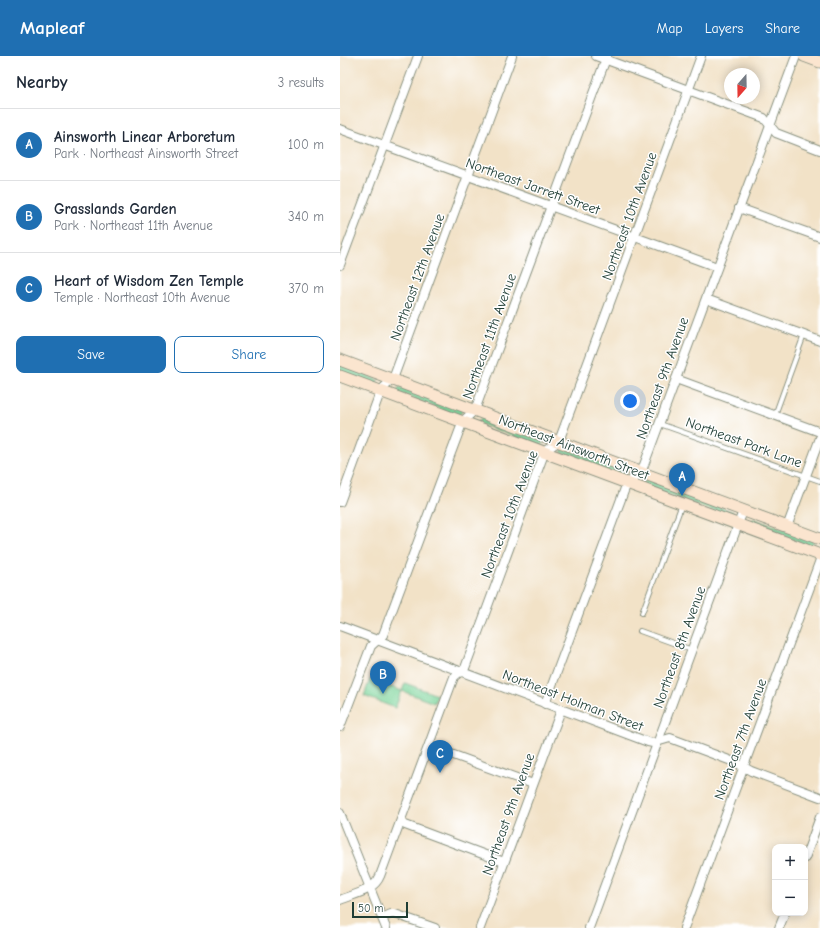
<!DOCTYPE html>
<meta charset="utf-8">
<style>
body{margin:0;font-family:"Comic Neue",sans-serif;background:#f2f2f3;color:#1f2937}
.controls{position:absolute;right:12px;bottom:12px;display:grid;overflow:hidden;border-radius:8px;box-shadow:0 2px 10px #0003}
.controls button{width:36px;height:36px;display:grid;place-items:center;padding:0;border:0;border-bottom:1px solid #e0e1e3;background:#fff;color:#1f2937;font:20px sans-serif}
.compass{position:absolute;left:384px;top:12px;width:36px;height:36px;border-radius:50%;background:#fff;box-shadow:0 2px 10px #0003;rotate:200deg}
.scale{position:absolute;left:12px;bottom:10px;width:56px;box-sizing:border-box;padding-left:4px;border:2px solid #1f3d34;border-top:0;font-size:11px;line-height:14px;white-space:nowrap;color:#1f3d34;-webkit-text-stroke:3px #fff;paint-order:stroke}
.you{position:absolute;left:290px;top:345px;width:14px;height:14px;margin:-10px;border:3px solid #fff;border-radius:50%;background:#1a73e8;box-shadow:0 0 0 6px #1a73e833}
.badge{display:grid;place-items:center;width:26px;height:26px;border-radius:50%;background:#1f6fb2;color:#fff;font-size:13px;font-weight:700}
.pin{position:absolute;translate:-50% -33px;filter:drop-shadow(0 1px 2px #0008)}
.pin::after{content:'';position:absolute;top:21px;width:14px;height:12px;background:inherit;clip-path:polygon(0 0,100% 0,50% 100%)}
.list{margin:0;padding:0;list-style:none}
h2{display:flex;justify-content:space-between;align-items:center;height:52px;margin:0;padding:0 16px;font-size:17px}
h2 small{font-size:13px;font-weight:400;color:#747a83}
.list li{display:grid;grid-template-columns:26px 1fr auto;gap:12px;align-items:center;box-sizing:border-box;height:72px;padding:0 16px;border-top:1px solid #e0e1e3}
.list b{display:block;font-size:15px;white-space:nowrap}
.list p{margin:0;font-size:13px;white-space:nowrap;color:#747a83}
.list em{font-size:13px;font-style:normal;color:#747a83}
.actions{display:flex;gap:8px;padding:12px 16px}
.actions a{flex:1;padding:9px 0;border:1px solid #1f6fb2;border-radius:8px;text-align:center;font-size:14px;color:#1f6fb2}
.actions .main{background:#1f6fb2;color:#fff}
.map{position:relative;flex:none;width:480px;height:872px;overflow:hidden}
header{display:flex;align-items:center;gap:24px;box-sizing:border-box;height:56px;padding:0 20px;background:#1f6fb2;color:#fff}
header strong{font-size:19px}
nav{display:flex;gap:22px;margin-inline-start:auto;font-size:14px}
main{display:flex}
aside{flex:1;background:#fff}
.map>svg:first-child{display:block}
.green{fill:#7bd49a;stroke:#4d8867}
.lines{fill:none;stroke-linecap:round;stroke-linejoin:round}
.lane-casing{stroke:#88907e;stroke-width:6}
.street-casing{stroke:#88907e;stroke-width:10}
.secondary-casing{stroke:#88907e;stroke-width:13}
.lane{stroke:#fff;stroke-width:4}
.street{stroke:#fff;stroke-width:8}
.secondary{stroke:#fbe5cf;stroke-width:11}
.labels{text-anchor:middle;stroke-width:3;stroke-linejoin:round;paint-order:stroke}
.street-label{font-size:14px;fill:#1f3d34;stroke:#fff}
</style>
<header>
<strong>Mapleaf</strong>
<nav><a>Map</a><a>Layers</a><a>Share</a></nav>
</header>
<main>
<aside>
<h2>Nearby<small>3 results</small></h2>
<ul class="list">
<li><span class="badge">A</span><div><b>Ainsworth Linear Arboretum</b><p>Park · Northeast Ainsworth Street</p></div><em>100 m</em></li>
<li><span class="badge">B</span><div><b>Grasslands Garden</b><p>Park · Northeast 11th Avenue</p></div><em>340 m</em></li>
<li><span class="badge">C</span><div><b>Heart of Wisdom Zen Temple</b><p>Temple · Northeast 10th Avenue</p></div><em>370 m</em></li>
</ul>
<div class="actions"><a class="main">Save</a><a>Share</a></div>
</aside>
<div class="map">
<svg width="480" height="872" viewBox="0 0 480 872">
<rect width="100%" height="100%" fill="#fff"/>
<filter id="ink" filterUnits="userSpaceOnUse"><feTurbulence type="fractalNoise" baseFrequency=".025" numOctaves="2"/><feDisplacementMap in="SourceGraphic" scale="8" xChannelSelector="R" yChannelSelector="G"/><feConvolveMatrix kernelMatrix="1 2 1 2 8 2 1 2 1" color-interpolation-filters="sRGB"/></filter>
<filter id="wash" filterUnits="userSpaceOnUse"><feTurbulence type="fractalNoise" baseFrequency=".012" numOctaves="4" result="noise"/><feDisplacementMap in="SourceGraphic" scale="16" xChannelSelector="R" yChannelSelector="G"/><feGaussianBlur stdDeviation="0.9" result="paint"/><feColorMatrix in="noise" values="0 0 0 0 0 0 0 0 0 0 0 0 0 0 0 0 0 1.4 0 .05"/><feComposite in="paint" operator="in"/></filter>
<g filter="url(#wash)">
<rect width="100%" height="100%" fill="#f2e2c7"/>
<g class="green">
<polygon points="0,308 38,324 37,327 33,328 0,316"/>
<polygon points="59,331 121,352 122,356 118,360 57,336"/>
<polygon points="142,361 203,384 204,387 200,390 141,368 139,366 140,363"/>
<polygon points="224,392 286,416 285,420 283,421 222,397 222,393"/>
<polygon points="307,423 393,456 391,461 304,430 303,427"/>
<polygon points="414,463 472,484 474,488 473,491 410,467 412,464"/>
<polygon points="30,623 62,635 65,627 97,639 94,647 62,635 55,652 24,640"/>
</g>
</g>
<g filter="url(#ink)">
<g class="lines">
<g class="lane-casing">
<g id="lane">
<polyline points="435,359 464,279"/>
<polyline points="320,368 480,425"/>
<polyline points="302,557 342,448"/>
<polyline points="300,575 352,594"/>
</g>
</g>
<g class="street-casing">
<g id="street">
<polyline points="256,0 424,62 436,77 480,94"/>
<polyline points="0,73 377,211"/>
<polyline points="399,152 480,181"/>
<polyline points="0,209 78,0"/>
<polyline points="366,243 480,285"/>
<polyline points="336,323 480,376"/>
<polyline points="0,446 41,334 53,323 172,0"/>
<polyline points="447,471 480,382"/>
<polyline points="0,570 308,686 313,687 330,682 397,707 411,715 480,741"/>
<polyline points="205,648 287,427 301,417 456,0"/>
<polyline points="0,671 31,590 43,579 123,365 135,354 267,0"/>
<polyline points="89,690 193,728"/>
<polyline points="0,757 46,872"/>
<polyline points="60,767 164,806"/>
<polyline points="465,802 480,761"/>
<path d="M0 844C14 838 34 835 40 820L114 621 125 612 205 395 219 385 361 0"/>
<polyline points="42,862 51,858 55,858 95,872"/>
<polyline points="140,872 221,654"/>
<polyline points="249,872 403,455"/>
<polyline points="344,872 480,504"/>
<polyline points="439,872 445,857"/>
</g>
</g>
<g class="secondary-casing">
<g id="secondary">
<polyline points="464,0 480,6"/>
<path d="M0 304C161 363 320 424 480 483"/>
<polyline points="0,320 480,499"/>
</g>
</g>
<use href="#lane" class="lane"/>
<use href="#street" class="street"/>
<use href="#secondary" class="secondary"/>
</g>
</g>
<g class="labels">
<g class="street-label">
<text transform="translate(193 130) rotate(20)" y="5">Northeast Jarrett Street</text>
<text transform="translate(289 160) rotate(-70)" y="5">Northeast 10th Avenue</text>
<text transform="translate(77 221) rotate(-70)" y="5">Northeast 12th Avenue</text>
<text transform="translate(149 280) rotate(-70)" y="5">Northeast 11th Avenue</text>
<text transform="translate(322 322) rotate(-70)" y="5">Northeast 9th Avenue</text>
<text transform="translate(404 386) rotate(20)" y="5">Northeast Park Lane</text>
<text transform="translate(234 391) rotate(21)" y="5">Northeast Ainsworth Street</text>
<text transform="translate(169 458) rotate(-69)" y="5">Northeast 10th Avenue</text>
<text transform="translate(339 591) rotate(-70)" y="5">Northeast 8th Avenue</text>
<text transform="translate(233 644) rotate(21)" y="5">Northeast Holman Street</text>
<text transform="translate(400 683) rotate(-70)" y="5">Northeast 7th Avenue</text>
<text transform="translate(168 758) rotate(-70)" y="5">Northeast 9th Avenue</text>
</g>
</g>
</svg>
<div class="controls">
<button>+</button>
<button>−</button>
</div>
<svg class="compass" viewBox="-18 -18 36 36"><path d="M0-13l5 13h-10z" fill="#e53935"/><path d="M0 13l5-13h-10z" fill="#747a83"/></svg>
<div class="scale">50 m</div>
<div class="you"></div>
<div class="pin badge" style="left:342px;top:440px">A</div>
<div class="pin badge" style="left:43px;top:638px">B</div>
<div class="pin badge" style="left:100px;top:717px">C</div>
</div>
</main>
